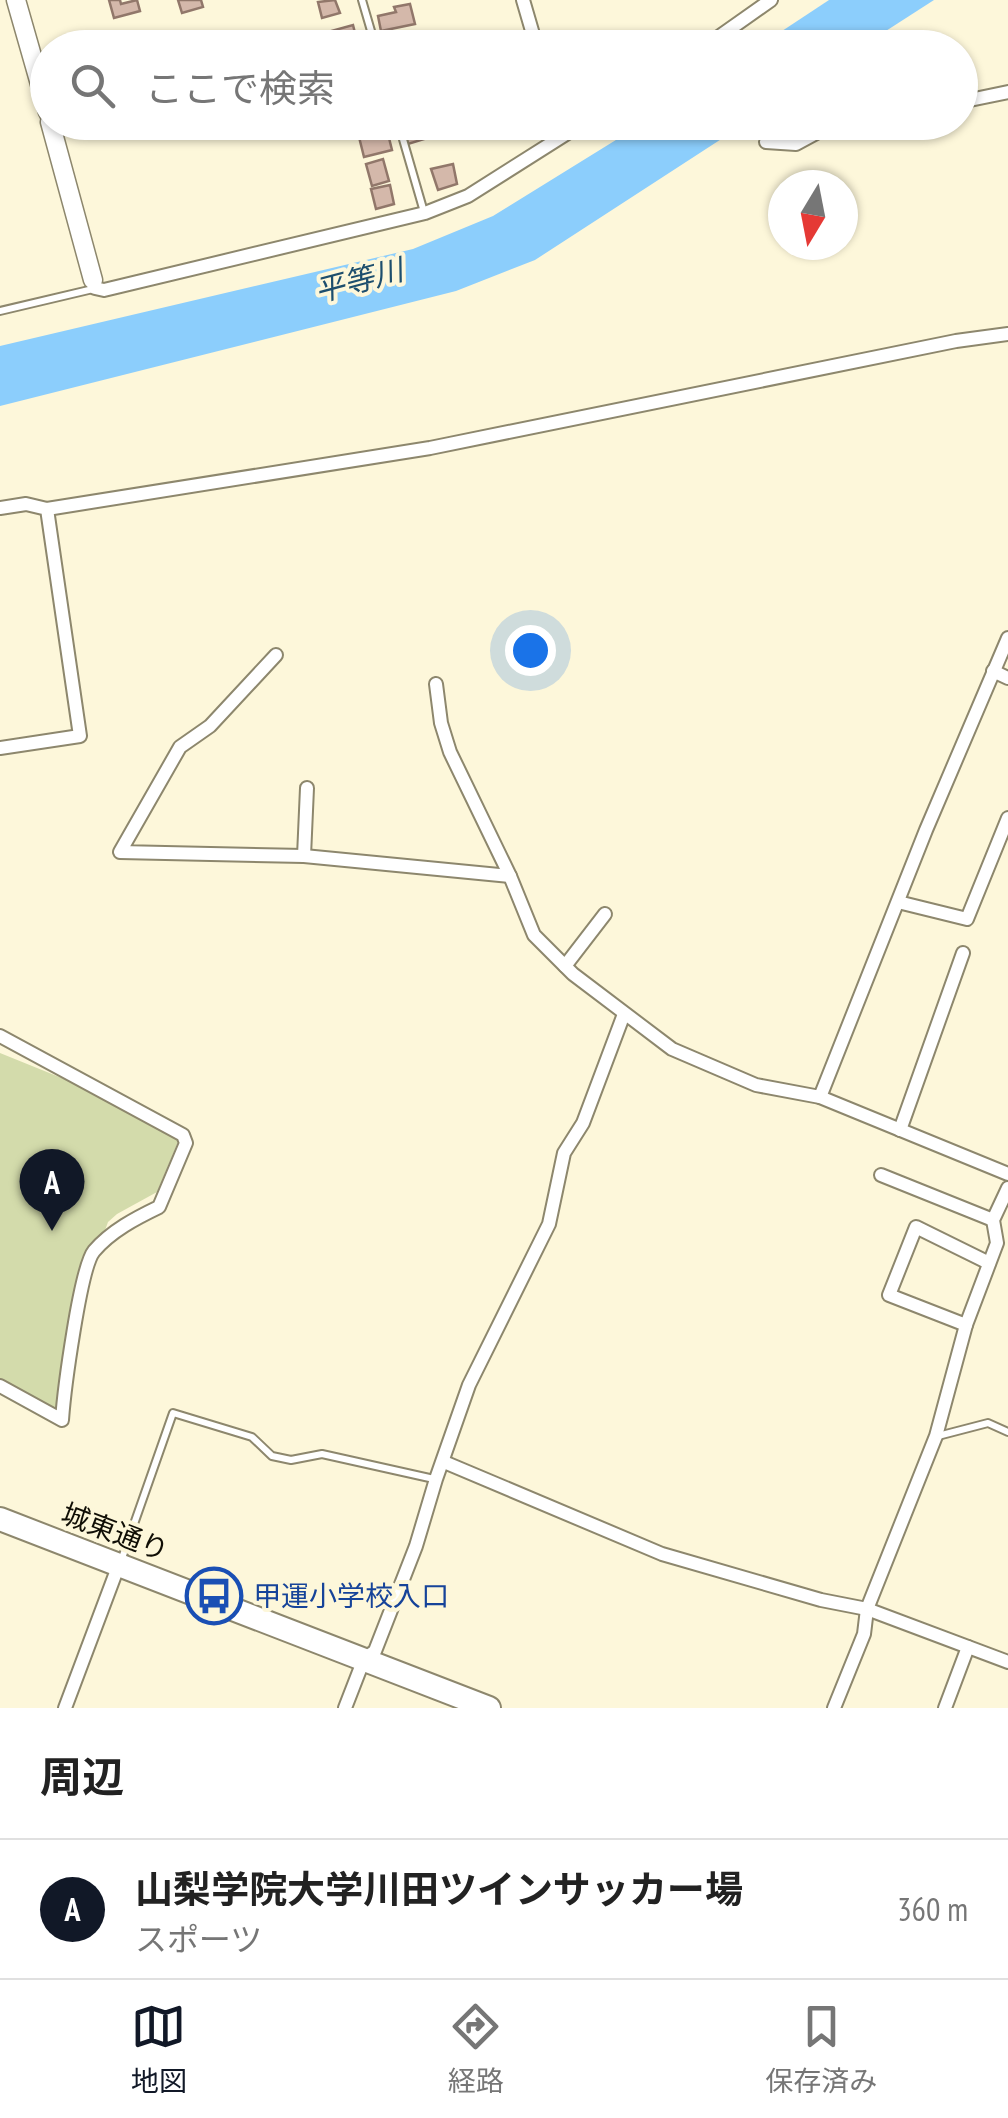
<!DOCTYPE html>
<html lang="ja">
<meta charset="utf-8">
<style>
body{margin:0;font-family:"PT Sans Narrow","Noto Sans JP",sans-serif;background:#f2f2f2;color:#222}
.compass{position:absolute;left:768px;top:170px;width:90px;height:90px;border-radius:50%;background:#fff;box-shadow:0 2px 8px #0004;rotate:190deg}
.you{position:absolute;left:530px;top:650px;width:35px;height:35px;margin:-25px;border:8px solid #fff;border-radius:50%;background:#1a73e8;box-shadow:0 0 0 15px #1a73e833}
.badge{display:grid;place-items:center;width:65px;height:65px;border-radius:50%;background:#111827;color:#fff;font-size:32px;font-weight:700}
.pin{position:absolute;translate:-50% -82px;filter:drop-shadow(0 2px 5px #0008)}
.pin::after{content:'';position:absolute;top:52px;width:35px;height:30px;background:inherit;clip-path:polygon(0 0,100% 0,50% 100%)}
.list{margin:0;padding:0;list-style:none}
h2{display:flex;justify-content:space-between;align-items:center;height:130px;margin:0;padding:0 40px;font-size:42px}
h2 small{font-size:32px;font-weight:400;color:#767676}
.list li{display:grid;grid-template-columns:65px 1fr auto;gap:30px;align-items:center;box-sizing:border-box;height:140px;padding:0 40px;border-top:2px solid #e0e0e0}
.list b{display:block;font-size:38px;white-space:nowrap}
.list p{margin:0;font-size:32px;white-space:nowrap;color:#767676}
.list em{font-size:32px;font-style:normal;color:#767676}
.icon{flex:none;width:55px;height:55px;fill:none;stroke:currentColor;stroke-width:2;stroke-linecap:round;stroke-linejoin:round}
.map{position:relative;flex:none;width:1008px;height:1708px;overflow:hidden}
.search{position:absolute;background:#fff;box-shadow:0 2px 8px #0004;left:30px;right:30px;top:30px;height:110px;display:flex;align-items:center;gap:25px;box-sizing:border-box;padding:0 35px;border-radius:55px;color:#767676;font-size:38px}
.sheet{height:270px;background:#fff}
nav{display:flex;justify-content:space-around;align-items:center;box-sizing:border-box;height:140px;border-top:2px solid #e0e0e0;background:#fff;font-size:28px;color:#767676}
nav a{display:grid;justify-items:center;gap:5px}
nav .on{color:#111827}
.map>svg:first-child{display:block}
.green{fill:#d3dbab}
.water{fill:#8ccefc}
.building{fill:#d4b8aa;stroke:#91776a;stroke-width:2.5}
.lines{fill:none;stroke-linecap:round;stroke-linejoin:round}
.lane-casing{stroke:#8d876d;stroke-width:10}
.street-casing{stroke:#8d876d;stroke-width:16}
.secondary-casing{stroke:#8d876d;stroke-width:21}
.highway-casing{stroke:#8d876d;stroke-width:26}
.lane{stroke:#fff;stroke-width:6}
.street{stroke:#fff;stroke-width:12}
.secondary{stroke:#fff;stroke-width:18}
.highway{stroke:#fff;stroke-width:22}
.labels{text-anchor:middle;stroke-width:8;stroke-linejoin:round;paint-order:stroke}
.street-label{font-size:28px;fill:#100e05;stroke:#fdf7da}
.transit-label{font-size:28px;fill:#164399;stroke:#fdf7da;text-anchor:start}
.water-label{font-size:30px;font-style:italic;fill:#1d4e6d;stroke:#fdf7da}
</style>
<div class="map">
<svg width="1008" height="1708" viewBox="0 0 1008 1708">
<rect width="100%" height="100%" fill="#fdf7da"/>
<polygon class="green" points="0,1053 79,1085 180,1137 157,1192 117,1214 108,1222 102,1239 87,1250 58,1409 0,1385"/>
<g class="water">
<polygon points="829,0 934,0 861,47 758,47"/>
<polygon points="645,122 746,123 535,260 456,291 0,406 0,346 413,249 493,216"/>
</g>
<g class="building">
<polygon points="109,0 120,0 121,4 137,0 140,11 114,18"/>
<polygon points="178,0 201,0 203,7 182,13"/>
<polygon points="335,0 340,13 322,18 318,2"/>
<polygon points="410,4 415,24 381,31 378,16 396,12 394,7"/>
<polygon points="353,25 357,41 336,47 331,31"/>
<polygon points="353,122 383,122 383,124 355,131"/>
<polygon points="414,122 441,122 444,133 408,144 403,126"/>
<polygon points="387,130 392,150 364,157 359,137"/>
<polygon points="383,159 389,181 372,186 366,164"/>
<polygon points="453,164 457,184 438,190 431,169"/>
<polygon points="390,185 394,204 376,209 371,189"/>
</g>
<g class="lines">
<g class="lane-casing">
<g id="lane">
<polyline points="362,0 376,48"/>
<polyline points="398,122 424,212"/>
<polyline points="0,311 93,289"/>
<polyline points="938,1436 988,1423 1008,1432"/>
<polyline points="121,1561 173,1413 252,1437 272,1456 291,1460 322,1454 434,1479"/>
</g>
</g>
<g class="street-casing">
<g id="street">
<polyline points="523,0 537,48"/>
<polyline points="703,48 771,0"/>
<polyline points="960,102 1008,92"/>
<polyline points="766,142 796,144 833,124 844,122"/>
<polyline points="93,280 95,288 104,290 425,213 468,196 585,122"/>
<polyline points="0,508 26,504 47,509 80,736 0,748"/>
<polyline points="47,509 430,448 956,341 1008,334"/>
<polyline points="276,655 210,726 180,747 120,852 304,856 510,876"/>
<polyline points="993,671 1008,678"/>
<polyline points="436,684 441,723 450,752 510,876 534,935 573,974 672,1049 756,1085 820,1097 1008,1174"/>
<polyline points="304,856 307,788"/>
<polyline points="898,902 967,919 1008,818"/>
<polyline points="565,966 605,914"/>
<path d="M0 1036 183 1135 186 1143 159 1207C136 1218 111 1231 94 1251 80 1268 64 1392 62 1420L0 1386"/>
<polyline points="820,1097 926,830 1008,638"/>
<polyline points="900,1130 963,953"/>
<polyline points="881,1175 993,1220"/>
<polyline points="966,1325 889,1295 916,1227 989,1263"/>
<polyline points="444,1462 662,1554 821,1600 867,1609 1008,1662"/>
<polyline points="65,1708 118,1567"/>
<polyline points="345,1708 364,1659 375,1651 416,1546 436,1479 469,1385 549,1224 564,1153 583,1123 624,1014"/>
<polyline points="834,1708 864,1634 867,1609 936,1436 966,1325 997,1243 993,1220 1008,1188"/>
<polyline points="945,1708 968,1647"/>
</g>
</g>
<g class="secondary-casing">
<g id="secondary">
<polyline points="16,0 48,112"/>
<polyline points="50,122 93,280"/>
</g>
</g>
<g class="highway-casing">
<polyline id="highway" points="0,1519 489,1708"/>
</g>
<use href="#lane" class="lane"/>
<use href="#street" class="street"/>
<use href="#secondary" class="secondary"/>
<use href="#highway" class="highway"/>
</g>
<defs>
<g id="bus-ring" transform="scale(2.875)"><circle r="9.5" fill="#fdf7da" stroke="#1a4fb4" stroke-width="1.5"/><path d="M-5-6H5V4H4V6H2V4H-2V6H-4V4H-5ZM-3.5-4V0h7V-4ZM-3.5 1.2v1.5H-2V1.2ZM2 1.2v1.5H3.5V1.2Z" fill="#1a4fb4"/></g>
</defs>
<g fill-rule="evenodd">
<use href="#bus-ring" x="214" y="1596"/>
</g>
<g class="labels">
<g class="street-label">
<text transform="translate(115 1532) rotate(21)" y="10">城東通り</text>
</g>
<g class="transit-label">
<text x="253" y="1606">甲運小学校入口</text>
</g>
<g class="water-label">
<text transform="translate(359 281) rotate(-15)" y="10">平等川</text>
</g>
</g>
</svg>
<svg class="compass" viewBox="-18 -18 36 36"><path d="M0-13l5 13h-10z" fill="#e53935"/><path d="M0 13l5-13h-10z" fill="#767676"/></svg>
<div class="you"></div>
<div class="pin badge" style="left:52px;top:1231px">A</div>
<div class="search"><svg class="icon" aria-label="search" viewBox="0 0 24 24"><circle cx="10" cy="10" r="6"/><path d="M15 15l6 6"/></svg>ここで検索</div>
</div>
<section class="sheet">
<h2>周辺<small></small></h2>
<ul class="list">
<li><span class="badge">A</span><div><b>山梨学院大学川田ツインサッカー場</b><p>スポーツ</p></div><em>360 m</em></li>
</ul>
</section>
<nav>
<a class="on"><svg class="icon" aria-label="map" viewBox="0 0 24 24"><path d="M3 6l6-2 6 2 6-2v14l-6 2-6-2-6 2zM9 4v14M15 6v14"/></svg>地図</a>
<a><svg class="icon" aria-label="directions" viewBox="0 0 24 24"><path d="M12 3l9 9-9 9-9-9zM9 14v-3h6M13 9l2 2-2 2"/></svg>経路</a>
<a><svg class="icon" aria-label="saved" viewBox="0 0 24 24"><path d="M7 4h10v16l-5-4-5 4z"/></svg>保存済み</a>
</nav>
